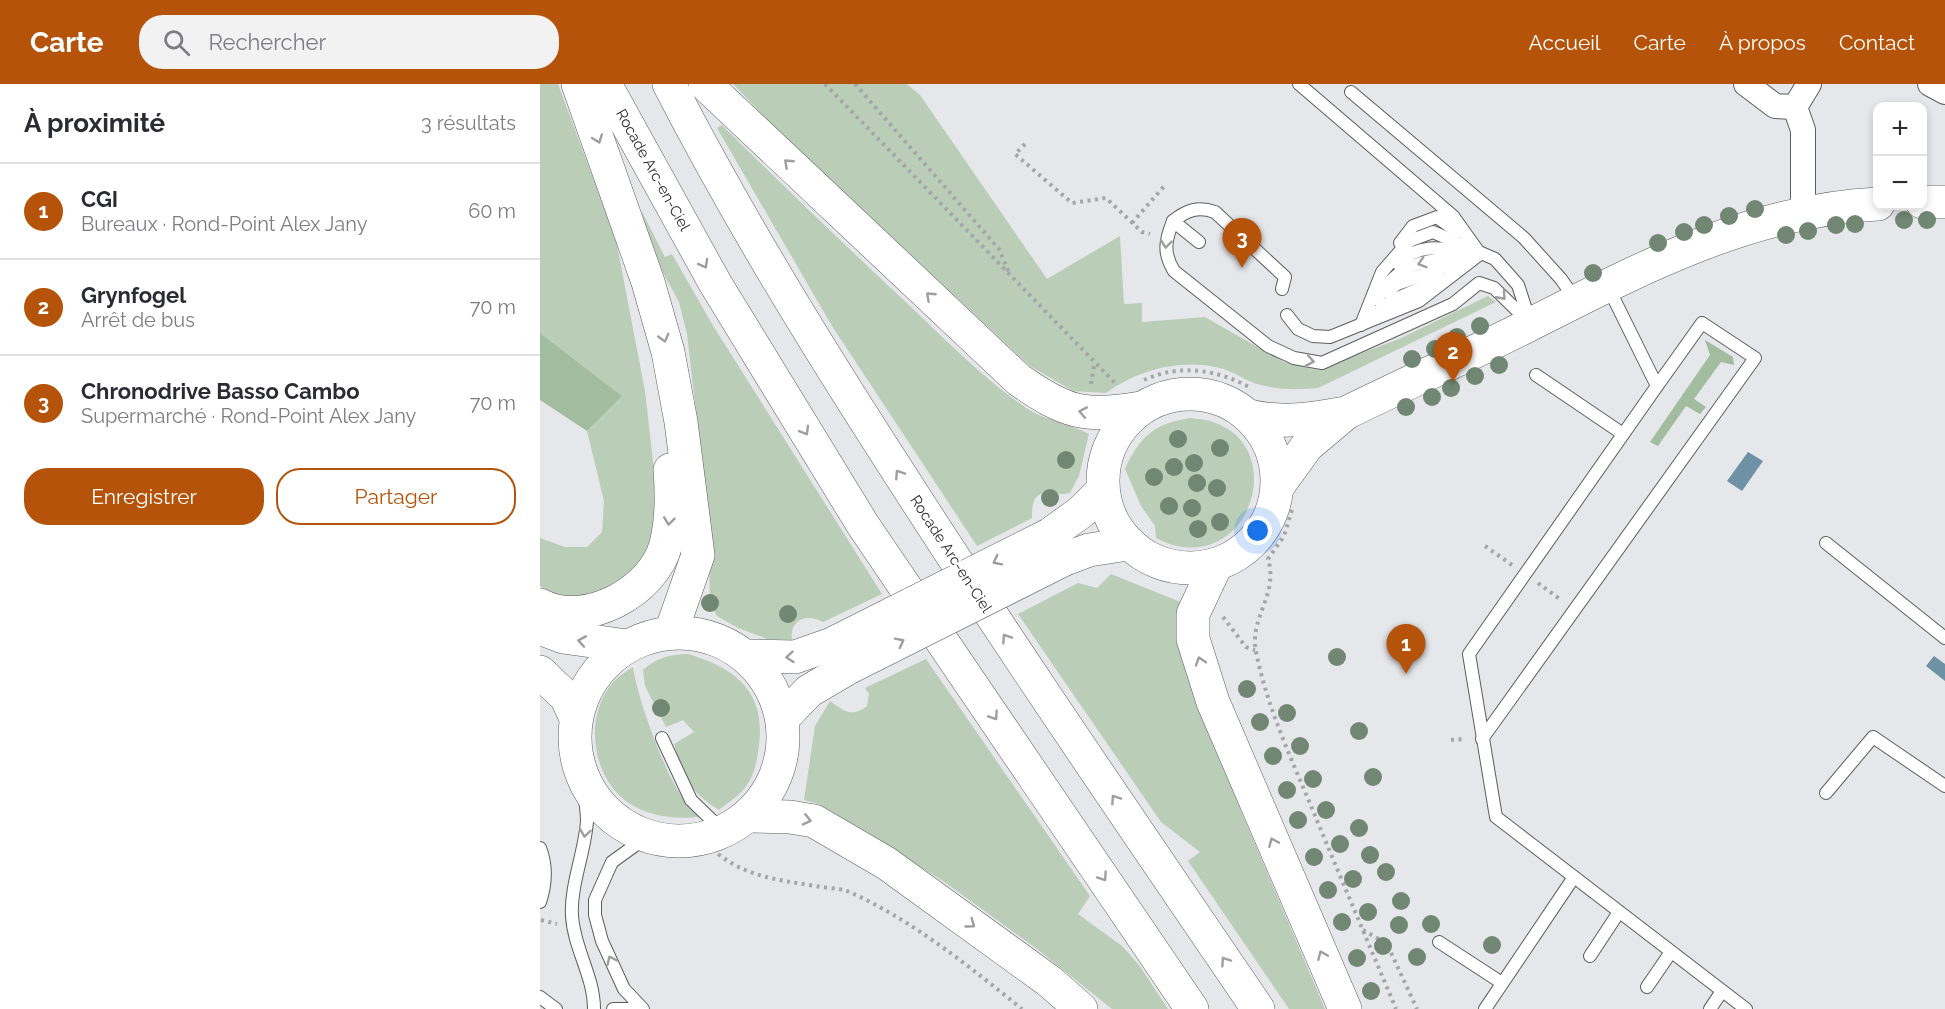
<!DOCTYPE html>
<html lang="fr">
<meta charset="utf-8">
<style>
body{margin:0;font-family:Raleway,sans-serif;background:#f2f2f3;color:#2b2b33}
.controls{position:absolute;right:18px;top:18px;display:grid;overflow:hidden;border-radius:12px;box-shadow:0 3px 9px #0003}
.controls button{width:54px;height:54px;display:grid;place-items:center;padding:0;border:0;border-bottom:2px solid #e1e1e2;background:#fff;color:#2b2b33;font:30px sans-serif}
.you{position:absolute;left:718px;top:447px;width:21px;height:21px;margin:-15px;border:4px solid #fff;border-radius:50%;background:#1a73e8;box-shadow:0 0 0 9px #1a73e833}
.badge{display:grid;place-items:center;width:39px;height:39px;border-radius:50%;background:#b45309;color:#fff;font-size:20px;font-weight:700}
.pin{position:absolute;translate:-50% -50px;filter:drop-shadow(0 2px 3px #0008)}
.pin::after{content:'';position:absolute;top:32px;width:21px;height:18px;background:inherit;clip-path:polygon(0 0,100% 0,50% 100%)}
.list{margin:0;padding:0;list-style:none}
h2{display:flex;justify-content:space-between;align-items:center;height:78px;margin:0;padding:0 24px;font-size:26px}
h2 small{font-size:20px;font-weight:400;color:#7c7c81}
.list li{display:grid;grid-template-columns:39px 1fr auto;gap:18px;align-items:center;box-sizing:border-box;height:96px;padding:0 24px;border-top:2px solid #e1e1e2}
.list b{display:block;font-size:22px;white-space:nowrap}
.list p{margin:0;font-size:20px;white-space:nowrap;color:#7c7c81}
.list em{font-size:20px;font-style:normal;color:#7c7c81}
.actions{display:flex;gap:12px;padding:18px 24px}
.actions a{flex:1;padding:14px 0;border:2px solid #b45309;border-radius:24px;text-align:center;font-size:21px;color:#b45309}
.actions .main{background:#b45309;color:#fff}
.icon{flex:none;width:33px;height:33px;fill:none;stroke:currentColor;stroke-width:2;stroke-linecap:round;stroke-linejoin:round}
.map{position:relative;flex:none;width:1405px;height:925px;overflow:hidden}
header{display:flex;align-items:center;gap:36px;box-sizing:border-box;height:84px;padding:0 30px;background:#b45309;color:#fff}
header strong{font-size:28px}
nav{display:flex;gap:33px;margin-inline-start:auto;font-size:21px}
.search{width:420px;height:54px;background:#f2f2f3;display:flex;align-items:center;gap:15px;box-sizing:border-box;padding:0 21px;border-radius:24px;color:#7c7c81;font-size:22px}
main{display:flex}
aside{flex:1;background:#fff}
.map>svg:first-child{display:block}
.green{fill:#b9cdb7}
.forest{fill:#a2bc9f}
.water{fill:#6e91a5}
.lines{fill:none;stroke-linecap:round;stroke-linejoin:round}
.lane-casing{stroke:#5d5d61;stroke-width:14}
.street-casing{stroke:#5d5d61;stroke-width:26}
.secondary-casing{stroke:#5d5d61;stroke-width:34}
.highway-casing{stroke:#5d5d61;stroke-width:34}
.path{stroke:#a4a5a8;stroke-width:4;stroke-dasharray:3 4.5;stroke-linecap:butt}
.lane{stroke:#fff;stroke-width:12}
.street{stroke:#fff;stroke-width:24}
.secondary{stroke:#fff;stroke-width:33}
.highway{stroke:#fff;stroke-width:33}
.secondary-bridge-casing{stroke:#5d5d61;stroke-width:34;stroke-linecap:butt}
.secondary-bridge{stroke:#fff;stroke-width:33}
.tree{fill:#718773}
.oneway{stroke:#9e9e9f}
.labels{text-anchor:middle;stroke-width:5;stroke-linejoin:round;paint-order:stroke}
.street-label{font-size:15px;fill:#272829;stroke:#fff}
</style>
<header>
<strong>Carte</strong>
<div class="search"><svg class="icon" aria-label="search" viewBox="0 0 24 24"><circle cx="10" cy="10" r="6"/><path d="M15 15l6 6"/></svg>Rechercher</div>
<nav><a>Accueil</a><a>Carte</a><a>À propos</a><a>Contact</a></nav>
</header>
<main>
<aside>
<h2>À proximité<small>3 résultats</small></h2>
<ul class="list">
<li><span class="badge">1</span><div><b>CGI</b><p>Bureaux · Rond-Point Alex Jany</p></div><em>60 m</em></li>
<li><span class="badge">2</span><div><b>Grynfogel</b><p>Arrêt de bus</p></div><em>70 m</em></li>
<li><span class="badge">3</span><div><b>Chronodrive Basso Cambo</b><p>Supermarché · Rond-Point Alex Jany</p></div><em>70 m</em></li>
</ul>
<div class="actions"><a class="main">Enregistrer</a><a>Partager</a></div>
</aside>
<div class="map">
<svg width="1405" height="925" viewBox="0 0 1405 925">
<rect width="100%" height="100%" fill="#e6e7eb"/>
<g class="green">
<polygon points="0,0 18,0 76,156 105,307 120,439 101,481 69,505 27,517 0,502 0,454 25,463 47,463 62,448 64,417 47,347 82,312 0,249"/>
<path d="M193 0H367L380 11 507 195 580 152 584 220 602 219V238L665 233 744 278 777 286 859 255 948 212 956 218 778 304C757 306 735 306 714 299 703 295 692 287 680 284 640 274 598 286 566 309L533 307 490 282 239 48Z"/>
<path d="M182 41C244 103 306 162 370 222 407 257 444 295 486 324 506 337 529 339 549 350L539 392 530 409C512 414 491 397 492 434L437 462 292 242 177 44Z"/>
<path d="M102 128 125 173 132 170 172 240 342 510 283 538C267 529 249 535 252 556L227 555 198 544 177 532 170 519 168 432 147 250 139 218 115 174 99 130Z"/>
<path d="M650 334C657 335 666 335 673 338 746 362 714 478 637 462 630 461 623 457 616 454L615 442 601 422 585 385C600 352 614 340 650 334Z"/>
<polygon points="571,490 643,519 644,574 701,727 785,925 749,925 648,777 660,768 621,738 478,530 538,499 557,504"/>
<path d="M148 570C196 584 226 608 219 662 217 675 215 690 207 701 201 711 188 718 179 726 150 708 143 693 134 660L154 648 143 636 126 643 105 602 103 586C118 573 129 571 148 570Z"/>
<path d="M386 575 550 812 538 830 582 862 599 881 628 925H572L497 865 403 797 279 720 264 716 275 642 290 617C304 627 312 634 327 622L329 610 325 604Z"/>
<path d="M93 583C97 613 127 698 148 721 152 725 158 728 163 732 136 737 102 732 81 713 50 684 45 628 75 596 80 591 87 587 93 583Z"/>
</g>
<g class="forest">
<polygon points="0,249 82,312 47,347 0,316"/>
<polygon points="1165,256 1193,273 1194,281 1181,278 1154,315 1166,323 1160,330 1146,322 1118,362 1110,358 1170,271"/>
</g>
<g class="water">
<polygon points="1208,368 1223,377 1202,407 1187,397"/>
<polygon points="1394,572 1405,580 1405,597 1386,582"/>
</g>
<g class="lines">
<g class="lane-casing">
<g id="lane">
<polyline points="759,0 913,132 938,167"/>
<polyline points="811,8 984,154 1021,195 1035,215"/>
<path d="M633 137C647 126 658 122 675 128L745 193 742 205"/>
<path d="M659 158 633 137C625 157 623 169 634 187L728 262 754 274 782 279 913 220 939 199 954 204 990 239"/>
<polyline points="860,159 873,142 897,133 918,148"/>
<path d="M858 180C879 158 903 164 930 169"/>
<polyline points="1068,203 1117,302 929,570 956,733 1206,925"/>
<polyline points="847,208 857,200 922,177"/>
<path d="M837 215C860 176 887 177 927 172"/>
<polyline points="747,231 758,245 773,252 790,253 879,217 940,170"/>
<polyline points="830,234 851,217 901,195"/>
<polyline points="821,241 842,188 869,157 893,148 955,175 978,201 990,238"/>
<polyline points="996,291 1083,350"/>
<polyline points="1286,459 1405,554"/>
<polyline points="122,654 151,716 183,747"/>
<polyline points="942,655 1215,274 1162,239 1117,302"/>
<path d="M41 691C43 706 47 722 47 737 45 768 30 802 32 832 34 865 54 892 54 925"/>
<polyline points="1286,709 1333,653 1405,702"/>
<path d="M0 764C7 782 6 800 0 818"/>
<polyline points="899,858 962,899"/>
<polyline points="1050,872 1079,828"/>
<polyline points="1107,903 1131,868"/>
<polyline points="0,913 16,925"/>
<polyline points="73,925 96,925"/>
<polyline points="103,925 84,905 62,857 55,831 55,816 72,778 108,752"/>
<polyline points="945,925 1034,793"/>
<polyline points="1170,925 1182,907"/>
</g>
</g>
<g class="street-casing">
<g id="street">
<polyline points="1206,0 1235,22 1255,23"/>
<polyline points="1390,0 1405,8"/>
<polyline points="1263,130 1263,46 1255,23 1269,0"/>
</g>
</g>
<g class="secondary-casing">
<g id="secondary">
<polyline points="1382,118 1405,118"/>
<circle cx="650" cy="397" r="87"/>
<path d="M709 332C742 340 772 335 806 329 867 299 930 271 991 240 1101 184 1212 126 1338 120"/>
<polyline points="738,402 767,362 805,330"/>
<polyline points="509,451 541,428 562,407"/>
<polyline points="525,475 549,466 588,460"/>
<polyline points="0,544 23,553 87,562"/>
<circle cx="139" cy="653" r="104"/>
<polyline points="206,572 255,573 292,560"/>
<polyline points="0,588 26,613 36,634"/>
<polyline points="242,635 269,607 308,584"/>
</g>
</g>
<g class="highway-casing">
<g id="highway">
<polyline points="38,0 108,198 128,268 141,338 158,471 131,548"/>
<polyline points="65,0 175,199 323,441 652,925"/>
<path d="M129 0C198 134 277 262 359 389 475 570 597 747 718 925"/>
<path d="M165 0 479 296C526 329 545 334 601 324"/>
<polyline points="676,481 653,530 653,555 673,618 805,925"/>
<path d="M0 521C45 545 114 508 126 460 132 436 132 411 130 386"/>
<polyline points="209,732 250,733 274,737 346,779 509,897 541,925"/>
</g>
</g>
<g class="path">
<polyline points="285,0 575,299"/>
<polyline points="315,0 459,165 469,189"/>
<polyline points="485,60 475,70 532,119 566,114 602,148 610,150"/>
<polyline points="592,139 626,100"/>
<path d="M604 296C638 280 676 285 709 303"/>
<polyline points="551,300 554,281"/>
<path d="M752 426 744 452 728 475C739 511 709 533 716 568 727 622 750 672 771 722 799 790 828 858 856 925"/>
<polyline points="945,462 972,481"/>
<polyline points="998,499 1021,516"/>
<polyline points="683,533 706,563 715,566"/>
<polyline points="911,656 926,655"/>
<path d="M167 760C199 792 233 795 275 802 285 804 298 804 307 807 368 833 430 883 482 925"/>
<polyline points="1,836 17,840"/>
<polyline points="823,846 847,860 877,925"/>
</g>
<use href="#lane" class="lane"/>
<use href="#street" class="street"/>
<use href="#secondary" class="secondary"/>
<use href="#highway" class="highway"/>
<g class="secondary-bridge-casing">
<g id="secondary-bridge">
<polyline points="292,560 509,451"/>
<polyline points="308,584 525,475"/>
</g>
</g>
<use href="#secondary-bridge" class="secondary-bridge"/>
</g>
<g class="tree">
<circle cx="1215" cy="125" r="9"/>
<circle cx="1189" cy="132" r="9"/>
<circle cx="1364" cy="136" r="9"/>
<circle cx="1387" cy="136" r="9"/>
<circle cx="1315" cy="140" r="9"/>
<circle cx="1164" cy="141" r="9"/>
<circle cx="1296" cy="141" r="9"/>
<circle cx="1268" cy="147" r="9"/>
<circle cx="1144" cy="148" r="9"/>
<circle cx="1246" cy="151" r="9"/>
<circle cx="1118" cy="159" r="9"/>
<circle cx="1053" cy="189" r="9"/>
<circle cx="940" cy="242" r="9"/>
<circle cx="917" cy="253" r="9"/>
<circle cx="895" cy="265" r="9"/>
<circle cx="872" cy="275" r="9"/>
<circle cx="959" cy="281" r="9"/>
<circle cx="935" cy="292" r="9"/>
<circle cx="911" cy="304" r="9"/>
<circle cx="892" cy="313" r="9"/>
<circle cx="866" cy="323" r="9"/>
<circle cx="638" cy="355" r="9"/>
<circle cx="680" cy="364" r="9"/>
<circle cx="526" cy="376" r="9"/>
<circle cx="654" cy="379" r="9"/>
<circle cx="634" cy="383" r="9"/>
<circle cx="614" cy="393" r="9"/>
<circle cx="657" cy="399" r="9"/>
<circle cx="677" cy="404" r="9"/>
<circle cx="510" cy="414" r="9"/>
<circle cx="629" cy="422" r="9"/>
<circle cx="652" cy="424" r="9"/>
<circle cx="680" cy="438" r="9"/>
<circle cx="658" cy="445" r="9"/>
<circle cx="170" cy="519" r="9"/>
<circle cx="248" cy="530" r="9"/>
<circle cx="797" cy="573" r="9"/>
<circle cx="707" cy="605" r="9"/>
<circle cx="121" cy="624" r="9"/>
<circle cx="747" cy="629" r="9"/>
<circle cx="720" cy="638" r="9"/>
<circle cx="819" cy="647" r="9"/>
<circle cx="760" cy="662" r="9"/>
<circle cx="733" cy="672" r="9"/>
<circle cx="833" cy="693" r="9"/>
<circle cx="773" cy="695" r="9"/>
<circle cx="747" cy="706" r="9"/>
<circle cx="786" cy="726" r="9"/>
<circle cx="758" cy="736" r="9"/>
<circle cx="819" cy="744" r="9"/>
<circle cx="800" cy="760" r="9"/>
<circle cx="830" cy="771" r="9"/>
<circle cx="774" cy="773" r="9"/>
<circle cx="846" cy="788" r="9"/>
<circle cx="813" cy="795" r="9"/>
<circle cx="788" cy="806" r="9"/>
<circle cx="861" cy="817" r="9"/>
<circle cx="828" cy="828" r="9"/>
<circle cx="802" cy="838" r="9"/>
<circle cx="891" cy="840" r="9"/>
<circle cx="859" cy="841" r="9"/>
<circle cx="952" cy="861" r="9"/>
<circle cx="843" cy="862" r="9"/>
<circle cx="877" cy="873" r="9"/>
<circle cx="817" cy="874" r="9"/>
<circle cx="831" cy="907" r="9"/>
</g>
<defs><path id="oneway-chevron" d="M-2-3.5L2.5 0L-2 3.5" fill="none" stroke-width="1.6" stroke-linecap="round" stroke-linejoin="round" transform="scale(1.5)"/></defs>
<g class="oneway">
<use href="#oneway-chevron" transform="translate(58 55) rotate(70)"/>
<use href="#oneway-chevron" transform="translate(248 79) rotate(-137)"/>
<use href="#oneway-chevron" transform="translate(626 160) rotate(96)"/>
<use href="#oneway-chevron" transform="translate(882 179) rotate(164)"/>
<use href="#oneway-chevron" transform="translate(164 180) rotate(61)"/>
<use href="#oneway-chevron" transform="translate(390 212) rotate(-137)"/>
<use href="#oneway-chevron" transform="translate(962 212) rotate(48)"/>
<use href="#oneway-chevron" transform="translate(124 254) rotate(75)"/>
<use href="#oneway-chevron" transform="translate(770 277) rotate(10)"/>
<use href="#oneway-chevron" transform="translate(543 328) rotate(-169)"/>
<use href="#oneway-chevron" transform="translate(265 347) rotate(59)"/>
<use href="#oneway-chevron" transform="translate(359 390) rotate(-123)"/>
<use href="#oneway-chevron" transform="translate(129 437) rotate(97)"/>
<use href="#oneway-chevron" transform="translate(457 477) rotate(153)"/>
<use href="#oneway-chevron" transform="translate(466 554) rotate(-124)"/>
<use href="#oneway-chevron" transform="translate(42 557) rotate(-170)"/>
<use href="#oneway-chevron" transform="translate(360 558) rotate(-27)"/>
<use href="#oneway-chevron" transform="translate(250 573) rotate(175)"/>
<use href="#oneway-chevron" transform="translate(660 577) rotate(-108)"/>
<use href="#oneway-chevron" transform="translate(454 632) rotate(56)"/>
<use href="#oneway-chevron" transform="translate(575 715) rotate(-124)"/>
<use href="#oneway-chevron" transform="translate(267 736) rotate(13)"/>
<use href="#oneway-chevron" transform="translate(45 749) rotate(98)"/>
<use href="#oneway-chevron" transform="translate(733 758) rotate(-113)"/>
<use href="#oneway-chevron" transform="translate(563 793) rotate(56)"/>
<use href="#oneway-chevron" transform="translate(431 840) rotate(36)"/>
<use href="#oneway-chevron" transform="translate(782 871) rotate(-113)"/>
<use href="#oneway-chevron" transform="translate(71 876) rotate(-115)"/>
<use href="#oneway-chevron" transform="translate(685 877) rotate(-124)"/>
</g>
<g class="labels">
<g class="street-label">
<text transform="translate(113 86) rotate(61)" y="5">Rocade Arc-en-Ciel</text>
<text transform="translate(411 470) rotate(57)" y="5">Rocade Arc-en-Ciel</text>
</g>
</g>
</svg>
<div class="controls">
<button>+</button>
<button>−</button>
</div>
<div class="you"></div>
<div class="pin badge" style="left:866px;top:590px">1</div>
<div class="pin badge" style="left:913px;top:298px">2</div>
<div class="pin badge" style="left:702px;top:184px">3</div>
</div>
</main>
